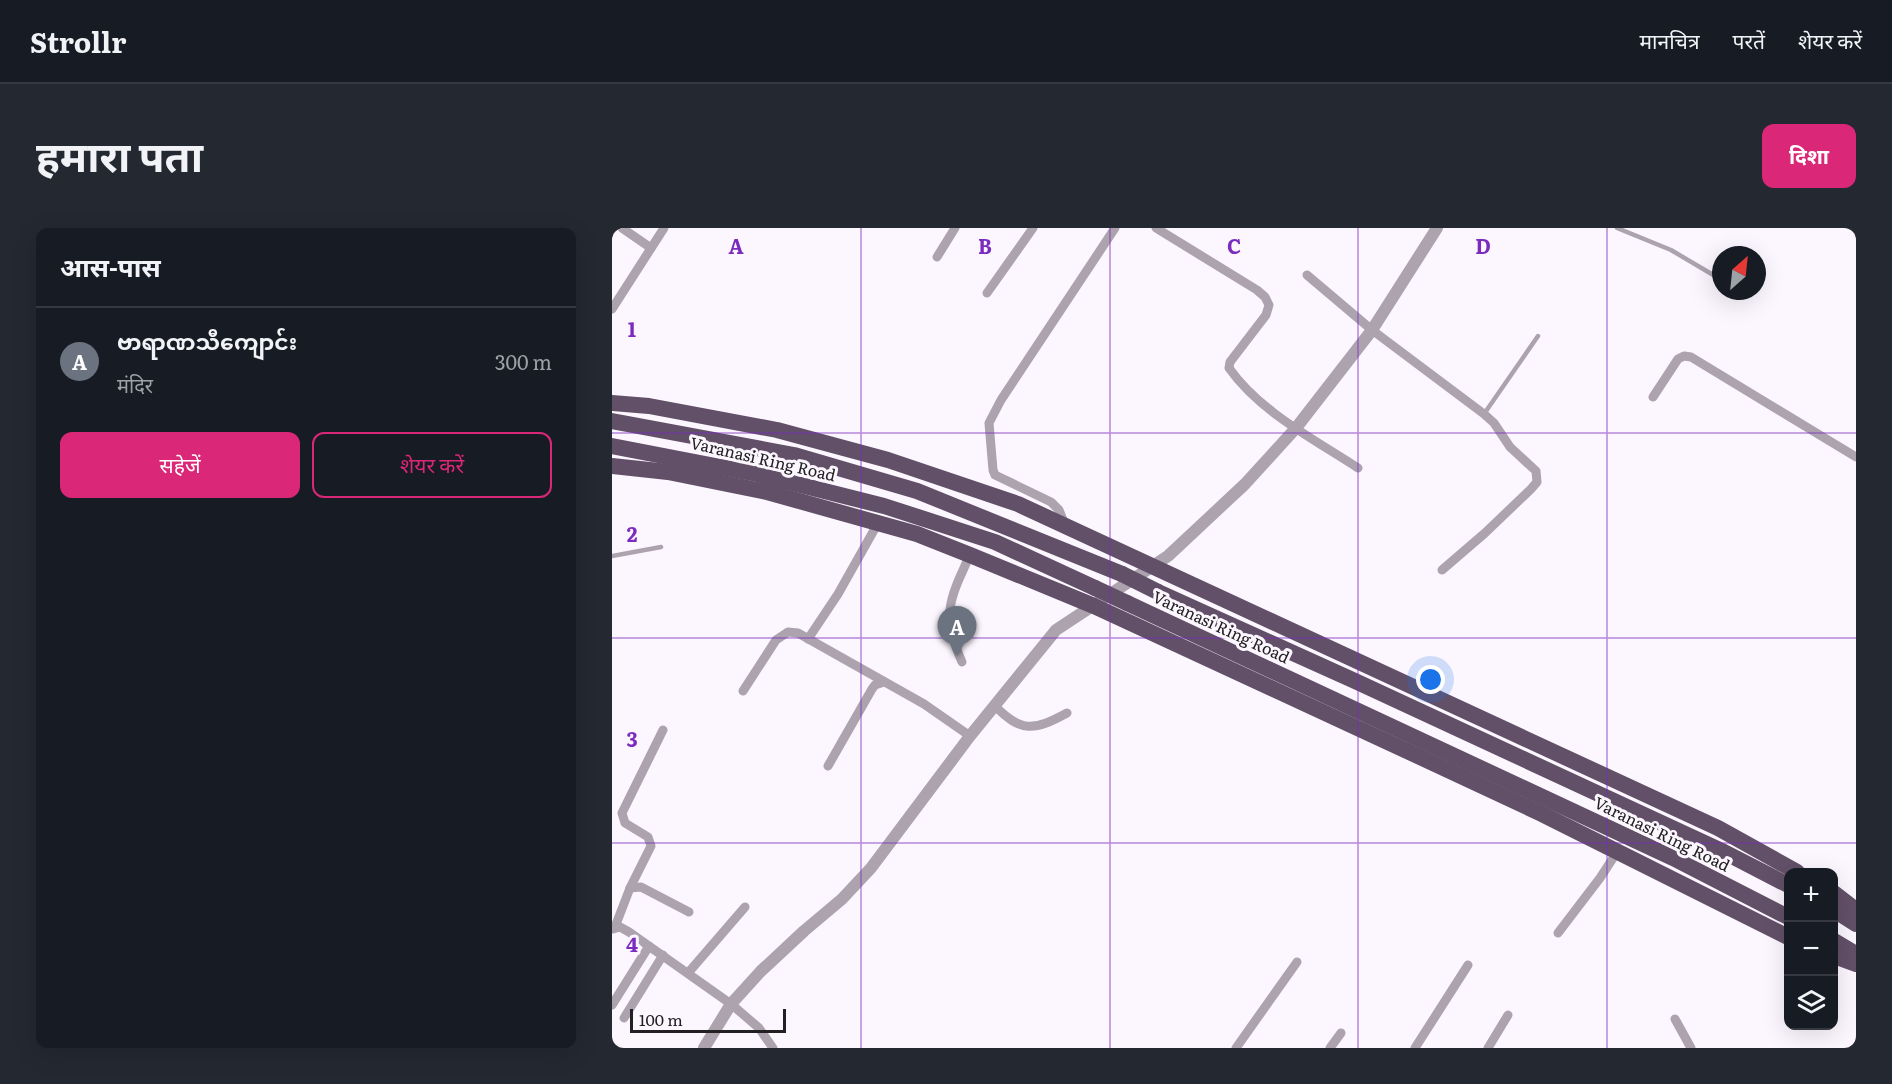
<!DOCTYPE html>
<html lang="hi">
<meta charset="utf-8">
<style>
body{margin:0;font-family:Literata,"Noto Sans Devanagari","Noto Sans Myanmar",serif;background:#242831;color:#f1f3f6}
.controls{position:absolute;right:18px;bottom:18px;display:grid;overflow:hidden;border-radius:12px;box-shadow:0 6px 24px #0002}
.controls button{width:54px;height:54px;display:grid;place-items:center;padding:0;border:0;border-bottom:2px solid #363941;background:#171b24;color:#f1f3f6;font:30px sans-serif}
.compass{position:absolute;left:1100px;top:18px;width:54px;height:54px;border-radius:50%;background:#171b24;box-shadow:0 6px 24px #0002;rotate:27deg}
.scale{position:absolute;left:18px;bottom:15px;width:156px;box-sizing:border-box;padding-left:6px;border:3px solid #222023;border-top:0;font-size:16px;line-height:21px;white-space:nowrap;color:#222023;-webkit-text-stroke:4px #fcf6fe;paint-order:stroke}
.you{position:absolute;left:819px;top:452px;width:21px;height:21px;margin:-15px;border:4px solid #fff;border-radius:50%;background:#1a73e8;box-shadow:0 0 0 9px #1a73e833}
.badge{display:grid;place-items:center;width:39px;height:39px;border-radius:50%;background:#db2777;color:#fff;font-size:20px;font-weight:700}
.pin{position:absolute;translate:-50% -50px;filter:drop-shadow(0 2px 3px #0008)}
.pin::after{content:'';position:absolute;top:32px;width:21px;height:18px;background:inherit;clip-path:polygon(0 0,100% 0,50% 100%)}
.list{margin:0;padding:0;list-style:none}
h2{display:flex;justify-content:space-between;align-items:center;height:78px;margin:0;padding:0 24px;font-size:26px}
h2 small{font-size:20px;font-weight:400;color:#9ea1a6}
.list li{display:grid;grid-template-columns:39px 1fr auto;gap:18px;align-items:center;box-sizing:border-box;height:108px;padding:0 24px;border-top:2px solid #363941}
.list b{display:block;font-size:22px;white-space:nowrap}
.list p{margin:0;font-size:20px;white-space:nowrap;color:#9ea1a6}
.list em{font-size:20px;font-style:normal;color:#9ea1a6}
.actions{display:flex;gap:12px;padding:18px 24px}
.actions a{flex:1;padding:14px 0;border:2px solid #db2777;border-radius:12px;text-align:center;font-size:21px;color:#db2777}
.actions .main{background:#db2777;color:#fff}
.icon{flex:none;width:33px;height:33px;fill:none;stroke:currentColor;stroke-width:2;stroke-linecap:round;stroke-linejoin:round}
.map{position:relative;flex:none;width:1244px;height:820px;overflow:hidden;border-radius:12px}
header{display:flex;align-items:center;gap:36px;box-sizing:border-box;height:84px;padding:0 30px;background:#171b24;border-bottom:2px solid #363941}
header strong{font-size:28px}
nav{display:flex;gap:33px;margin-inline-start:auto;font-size:21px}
.intro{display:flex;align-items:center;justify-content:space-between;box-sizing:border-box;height:144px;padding:0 36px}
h1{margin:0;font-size:42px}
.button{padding:15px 27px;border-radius:12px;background:#db2777;color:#fff;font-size:21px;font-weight:700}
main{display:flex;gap:36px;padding:0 36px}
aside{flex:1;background:#171b24;border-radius:12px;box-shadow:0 6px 24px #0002}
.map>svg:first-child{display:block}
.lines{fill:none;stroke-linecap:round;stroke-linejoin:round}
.service{stroke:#aca3af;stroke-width:4.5}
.minor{stroke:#aca3af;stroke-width:9}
.tertiary{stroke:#aca3af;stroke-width:12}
.trunk{stroke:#625068;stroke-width:16}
.trunk-bridge{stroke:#625068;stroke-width:16}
.grid{fill:none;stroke:#7b2cbf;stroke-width:1.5;stroke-opacity:0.55}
.labels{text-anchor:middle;stroke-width:6;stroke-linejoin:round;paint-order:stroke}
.street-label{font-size:16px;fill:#222023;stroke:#fcf6fe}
.grid-label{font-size:20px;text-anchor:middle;font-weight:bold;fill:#7b2cbf;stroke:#fcf6fe;stroke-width:6;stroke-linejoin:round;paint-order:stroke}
</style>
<header>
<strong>Strollr</strong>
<nav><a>मानचित्र</a><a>परतें</a><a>शेयर करें</a></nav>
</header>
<div class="intro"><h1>हमारा पता</h1><a class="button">दिशा</a></div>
<main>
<aside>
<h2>आस-पास<small></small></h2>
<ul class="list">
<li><span class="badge" style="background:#6b7280">A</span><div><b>ဗာရာဏသီကျောင်း</b><p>मंदिर</p></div><em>300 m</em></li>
</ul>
<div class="actions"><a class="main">सहेजें</a><a>शेयर करें</a></div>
</aside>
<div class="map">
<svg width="1244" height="820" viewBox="0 0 1244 820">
<rect width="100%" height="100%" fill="#fcf6fe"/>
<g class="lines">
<g class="service">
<polyline points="1005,0 1059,22 1103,48"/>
<polyline points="872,186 926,108"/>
<polyline points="0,328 49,319"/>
</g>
<g class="minor">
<polyline points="10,0 39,20"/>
<path d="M544 0 645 62 653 69 657 77 654 87 618 134 617 140C648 184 702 211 746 240"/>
<polyline points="325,29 343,0"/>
<polyline points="695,47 760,102 872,186 882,195 898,219 924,243 925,254 919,261 873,305 830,342"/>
<polyline points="375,65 421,0"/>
<polyline points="0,81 52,0"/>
<polyline points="1041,169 1066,131 1072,128 1079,129 1244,229"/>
<polyline points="453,297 447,282 439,274 383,247 381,242 377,195 389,172 503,0"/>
<polyline points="196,411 226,366 266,295"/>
<path d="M350 434C329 387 337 372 358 327"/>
<polyline points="131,463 164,412 176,404 186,405 312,476 358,508"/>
<path d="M382 477C409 505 422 503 455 485"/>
<polyline points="216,538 260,461 263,457 272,454"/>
<polyline points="18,660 29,659 77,684"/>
<polyline points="3,699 18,660 39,618 36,609 13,595 10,585 51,502"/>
<polyline points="1,701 8,699 17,704 119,776 147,800 161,820"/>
<polyline points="946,705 988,650 1005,624"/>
<polyline points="76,745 133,679"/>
<polyline points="0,777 37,718"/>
<polyline points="12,790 51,727"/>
<polyline points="1063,791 1079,820"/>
<polyline points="624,820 685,734"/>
<polyline points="718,820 729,805"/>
<polyline points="803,820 856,737"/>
<polyline points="876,820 896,787"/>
</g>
<polyline class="tertiary" points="92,820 119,776 149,743 192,703 230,671 259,640 358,508 444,402 556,328 633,256 684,200 760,102 825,0"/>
<g class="trunk">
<polyline points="0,175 37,178 165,202 276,232 406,276 1106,600 1185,644"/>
<polyline points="0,193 182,227 305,263 510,346"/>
<polyline points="0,218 145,246 272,278 383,314 483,360"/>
<polyline points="0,238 56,244 155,264 305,306 358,327 482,378 808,529 930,586 1176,709"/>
<polyline points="546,364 743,453 1112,624 1176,657"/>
<polyline points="515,375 1061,630 1176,689"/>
<polyline points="1222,665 1244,682"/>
<polyline points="1222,682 1244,696"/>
<polyline points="1222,713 1244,726"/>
<polyline points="1222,728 1244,736"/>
</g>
<g class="trunk-bridge">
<polyline points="510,346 546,364"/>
<polyline points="483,360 515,375"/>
</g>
</g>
<path class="grid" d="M249 0V820M498 0V820M746 0V820M995 0V820M0 205H1244M0 410H1244M0 615H1244"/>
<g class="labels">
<g class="street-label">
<text transform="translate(151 231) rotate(13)" y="6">Varanasi Ring Road</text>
<text transform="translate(609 399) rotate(25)" y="6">Varanasi Ring Road</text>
<text transform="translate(1050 606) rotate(26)" y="6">Varanasi Ring Road</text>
</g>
</g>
<g class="grid-label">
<text x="124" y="26">A</text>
<text x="373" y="26">B</text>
<text x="622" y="26">C</text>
<text x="871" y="26">D</text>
<text x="20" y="109">1</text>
<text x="20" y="314">2</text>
<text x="20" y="519">3</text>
<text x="20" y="724">4</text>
</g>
</svg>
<div class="controls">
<button>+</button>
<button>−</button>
<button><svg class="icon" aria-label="layers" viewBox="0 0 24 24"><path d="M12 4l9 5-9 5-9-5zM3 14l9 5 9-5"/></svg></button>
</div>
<svg class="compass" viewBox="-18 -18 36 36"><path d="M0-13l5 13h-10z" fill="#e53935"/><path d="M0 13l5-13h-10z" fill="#9ea1a6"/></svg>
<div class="scale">100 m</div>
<div class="you"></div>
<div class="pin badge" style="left:345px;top:428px;background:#6b7280">A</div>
</div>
</main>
